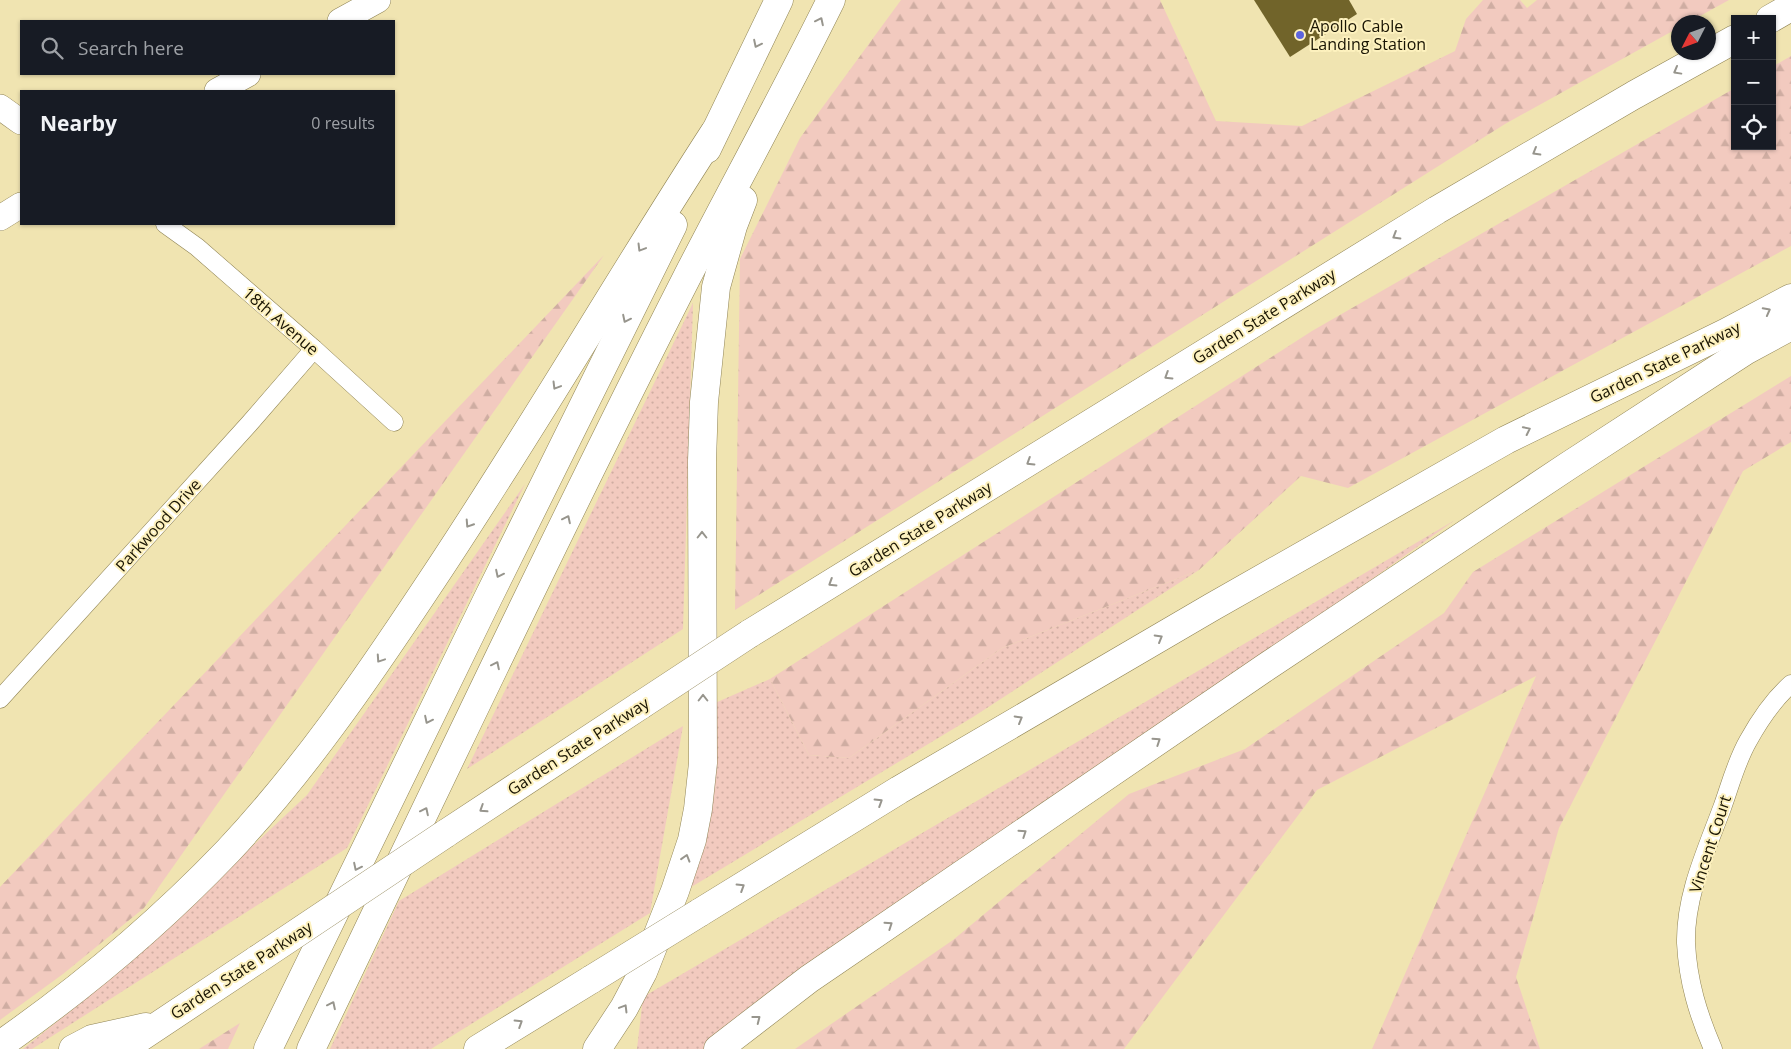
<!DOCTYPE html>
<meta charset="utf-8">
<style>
body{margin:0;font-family:"Open Sans",sans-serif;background:#20242c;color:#f1f3f6}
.controls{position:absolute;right:15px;top:15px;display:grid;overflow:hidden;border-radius:0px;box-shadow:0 1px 4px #0004}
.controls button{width:45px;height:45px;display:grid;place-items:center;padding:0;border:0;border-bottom:1px solid #363941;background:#171b24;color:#f1f3f6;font:25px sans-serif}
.compass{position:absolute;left:1671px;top:15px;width:45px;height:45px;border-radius:50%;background:#171b24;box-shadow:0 1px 4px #0004;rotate:228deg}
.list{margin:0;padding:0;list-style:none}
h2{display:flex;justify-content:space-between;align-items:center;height:65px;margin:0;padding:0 20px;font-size:21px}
h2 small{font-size:16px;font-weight:400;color:#9ea1a6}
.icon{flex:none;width:28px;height:28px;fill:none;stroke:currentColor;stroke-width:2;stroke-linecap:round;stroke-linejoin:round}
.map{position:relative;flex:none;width:1791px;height:1049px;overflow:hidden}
.search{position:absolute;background:#171b24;box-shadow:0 1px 4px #0004;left:20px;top:20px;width:375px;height:55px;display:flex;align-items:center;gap:12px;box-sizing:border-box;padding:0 18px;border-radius:0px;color:#9ea1a6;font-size:19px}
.panel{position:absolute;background:#171b24;box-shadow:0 1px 4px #0004;left:20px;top:90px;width:375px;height:135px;border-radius:0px}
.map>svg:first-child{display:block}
.grass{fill:url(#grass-dots)}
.forest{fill:url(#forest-firs)}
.building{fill:#71642a}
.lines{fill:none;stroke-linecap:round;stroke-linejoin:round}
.street-casing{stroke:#8f8354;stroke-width:19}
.secondary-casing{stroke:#8f8354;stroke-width:26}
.highway-casing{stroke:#8f8354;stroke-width:29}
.street{stroke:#fff;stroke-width:18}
.secondary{stroke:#fff;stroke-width:25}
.highway{stroke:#fff;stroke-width:28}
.highway-bridge-casing{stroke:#8f8354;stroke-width:29;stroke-linecap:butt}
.highway-bridge{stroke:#fff;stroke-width:28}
.oneway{stroke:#97958d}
.poi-dot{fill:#5d65dd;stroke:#fdf1be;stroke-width:2}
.labels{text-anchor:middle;stroke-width:4;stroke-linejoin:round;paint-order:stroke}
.poi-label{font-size:16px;fill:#181302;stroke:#fdf1be;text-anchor:start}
.street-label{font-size:16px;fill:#181302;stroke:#fdf1be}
</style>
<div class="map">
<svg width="1791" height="1049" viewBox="0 0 1791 1049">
<defs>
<pattern id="grass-dots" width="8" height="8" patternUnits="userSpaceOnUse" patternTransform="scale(1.25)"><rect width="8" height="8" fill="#f2cabf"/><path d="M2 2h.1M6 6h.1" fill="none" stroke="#cfada2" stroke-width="1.8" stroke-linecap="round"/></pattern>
<pattern id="forest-firs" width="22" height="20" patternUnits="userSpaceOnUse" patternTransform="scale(1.25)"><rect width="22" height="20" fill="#f2cabf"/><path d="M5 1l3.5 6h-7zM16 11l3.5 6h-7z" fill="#cfada2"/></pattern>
</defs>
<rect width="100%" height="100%" fill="#f0e4b1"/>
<g class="grass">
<polygon points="693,303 683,629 467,769"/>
<polygon points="525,484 347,848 32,1049 23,1049 114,976 307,795"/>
<polygon points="1455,520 711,1049 637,1049 643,997"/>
<polygon points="1199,570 973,717 688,889 715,703 770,679 809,755 849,758 1002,648"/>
<polygon points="683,726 650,913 431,1049 330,1049 399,901"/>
</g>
<g class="forest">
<polygon points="901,0 1160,0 1216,121 1302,126 1455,51 1466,19 1483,0 1520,0 1527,8 1537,0 1729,0 1689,22 1678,22 1678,28 1505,124 735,610 740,259 800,138"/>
<polygon points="1791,56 1791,246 1348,488 1301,476 1199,570 1002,648 849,758 809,755 770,679 1312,331 1735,88 1735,146 1772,146 1772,67"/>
<polygon points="604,255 144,908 63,974 0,1020 0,887"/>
<polygon points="1791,376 1791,442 1743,471 1559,828 1516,977 1540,1049 1372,1049 1536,676 1317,790 1124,1049 795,1049 953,940 1129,794 1245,749 1444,613 1473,572"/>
<polygon points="240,1023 228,1049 199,1049"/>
</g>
<polygon class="building" points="1254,0 1349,0 1357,14 1290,57"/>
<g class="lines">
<g class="street-casing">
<g id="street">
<polyline points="165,224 197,247 314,349 394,422"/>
<polyline points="0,699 249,424 314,349"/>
<path d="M1713 1049C1698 1014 1688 982 1686 943 1685 896 1706 851 1722 808 1730 786 1736 762 1748 741 1759 721 1774 699 1791 684"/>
</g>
</g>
<g class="secondary-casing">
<g id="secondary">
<polyline points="340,21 378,0"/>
<polyline points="217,91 248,74"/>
<polyline points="0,107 21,122"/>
<polyline points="0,218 21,205"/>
</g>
</g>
<g class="highway-casing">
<g id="highway">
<polyline points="1770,19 1791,7"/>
<polyline points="707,149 779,0"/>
<polyline points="749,634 1437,210 1634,95 1735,39"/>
<polyline points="445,834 641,705"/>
<polyline points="699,913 899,790 1212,607 1506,440 1725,333 1791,298"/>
<path d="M0 1045C82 988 159 923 228 851 303 771 365 681 426 589 526 440 616 284 714 133"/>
<polyline points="73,1049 92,1039 146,1027"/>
<polyline points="123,1049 258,959"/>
<polyline points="268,1049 489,596 673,225"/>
<path d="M311 1049C435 791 557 532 687 277 735 184 785 93 831 0"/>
<polyline points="478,1049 592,979"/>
<polyline points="597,1049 624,1008 643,972 675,891 692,840 698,809 703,763 702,461 704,402 716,287 733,226 743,200"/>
<polyline points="718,1049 809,979 1266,667 1568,466 1745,351 1791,326"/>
</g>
</g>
<use href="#street" class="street"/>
<use href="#secondary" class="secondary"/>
<use href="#highway" class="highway"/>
<g class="highway-bridge-casing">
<g id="highway-bridge">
<polyline points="641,705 749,634"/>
<polyline points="258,959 445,834"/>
<polyline points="592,979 699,913"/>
</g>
</g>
<use href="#highway-bridge" class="highway-bridge"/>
</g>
<defs><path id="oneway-chevron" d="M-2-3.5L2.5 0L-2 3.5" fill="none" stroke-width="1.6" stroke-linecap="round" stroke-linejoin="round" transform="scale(1.25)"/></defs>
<g class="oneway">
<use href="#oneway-chevron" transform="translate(820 21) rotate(-64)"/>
<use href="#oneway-chevron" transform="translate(757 44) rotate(116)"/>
<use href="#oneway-chevron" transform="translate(1677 71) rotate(151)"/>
<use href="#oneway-chevron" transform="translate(1536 152) rotate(150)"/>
<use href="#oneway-chevron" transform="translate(1396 236) rotate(149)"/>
<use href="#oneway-chevron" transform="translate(641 248) rotate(121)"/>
<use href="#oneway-chevron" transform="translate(1767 311) rotate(-28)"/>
<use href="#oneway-chevron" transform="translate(626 319) rotate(116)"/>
<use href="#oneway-chevron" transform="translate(1168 376) rotate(148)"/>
<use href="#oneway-chevron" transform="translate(556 386) rotate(121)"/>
<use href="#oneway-chevron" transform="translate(1527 430) rotate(-26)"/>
<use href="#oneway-chevron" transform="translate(1030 462) rotate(148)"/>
<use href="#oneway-chevron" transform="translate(567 519) rotate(-64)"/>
<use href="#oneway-chevron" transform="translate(469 524) rotate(123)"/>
<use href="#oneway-chevron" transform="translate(702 535) rotate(-90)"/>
<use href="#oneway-chevron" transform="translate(499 574) rotate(116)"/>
<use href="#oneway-chevron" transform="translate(832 583) rotate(148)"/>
<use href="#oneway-chevron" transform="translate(1159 638) rotate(-30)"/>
<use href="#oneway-chevron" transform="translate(380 659) rotate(124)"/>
<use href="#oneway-chevron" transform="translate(496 665) rotate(-64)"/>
<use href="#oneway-chevron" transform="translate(703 698) rotate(-90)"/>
<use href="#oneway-chevron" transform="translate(1019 719) rotate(-30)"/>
<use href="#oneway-chevron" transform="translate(428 720) rotate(116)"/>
<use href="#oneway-chevron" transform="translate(1157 741) rotate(-34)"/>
<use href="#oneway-chevron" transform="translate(879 802) rotate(-32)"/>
<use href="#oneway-chevron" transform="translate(483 809) rotate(147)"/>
<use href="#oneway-chevron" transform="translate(425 811) rotate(-64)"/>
<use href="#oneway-chevron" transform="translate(1023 833) rotate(-34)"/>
<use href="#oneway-chevron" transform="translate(686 858) rotate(-73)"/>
<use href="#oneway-chevron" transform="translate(357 867) rotate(116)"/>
<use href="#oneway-chevron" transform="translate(741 887) rotate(-32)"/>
<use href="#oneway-chevron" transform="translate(889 925) rotate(-34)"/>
<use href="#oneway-chevron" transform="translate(332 1005) rotate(-64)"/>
<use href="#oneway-chevron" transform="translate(624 1008) rotate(-59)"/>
<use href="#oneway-chevron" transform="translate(757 1019) rotate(-38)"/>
<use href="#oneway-chevron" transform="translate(519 1023) rotate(-32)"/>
</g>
<circle class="poi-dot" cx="1300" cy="35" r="5"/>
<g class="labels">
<g class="poi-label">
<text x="1310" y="32">Apollo Cable<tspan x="1310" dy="18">Landing Station</tspan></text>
</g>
<g class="street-label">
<text transform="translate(1264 316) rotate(-32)" y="6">Garden State Parkway</text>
<text transform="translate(281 321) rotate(41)" y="6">18th Avenue</text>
<text transform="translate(1665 362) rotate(-26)" y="6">Garden State Parkway</text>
<text transform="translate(158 525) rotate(-48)" y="6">Parkwood Drive</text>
<text transform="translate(920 529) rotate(-32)" y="6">Garden State Parkway</text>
<text transform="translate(578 746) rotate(-33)" y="6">Garden State Parkway</text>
<text transform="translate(1710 844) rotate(-72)" y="6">Vincent Court</text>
<text transform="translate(241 970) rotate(-33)" y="6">Garden State Parkway</text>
</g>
</g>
</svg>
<div class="controls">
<button>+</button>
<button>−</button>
<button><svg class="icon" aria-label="locate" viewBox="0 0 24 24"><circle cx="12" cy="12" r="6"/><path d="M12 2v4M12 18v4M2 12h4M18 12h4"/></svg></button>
</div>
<svg class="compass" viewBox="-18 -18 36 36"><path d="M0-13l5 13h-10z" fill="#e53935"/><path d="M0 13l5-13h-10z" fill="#9ea1a6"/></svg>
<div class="search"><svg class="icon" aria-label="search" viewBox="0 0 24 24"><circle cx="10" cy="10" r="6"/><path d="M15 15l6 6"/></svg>Search here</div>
<section class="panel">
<h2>Nearby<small>0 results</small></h2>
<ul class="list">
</ul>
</section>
</div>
